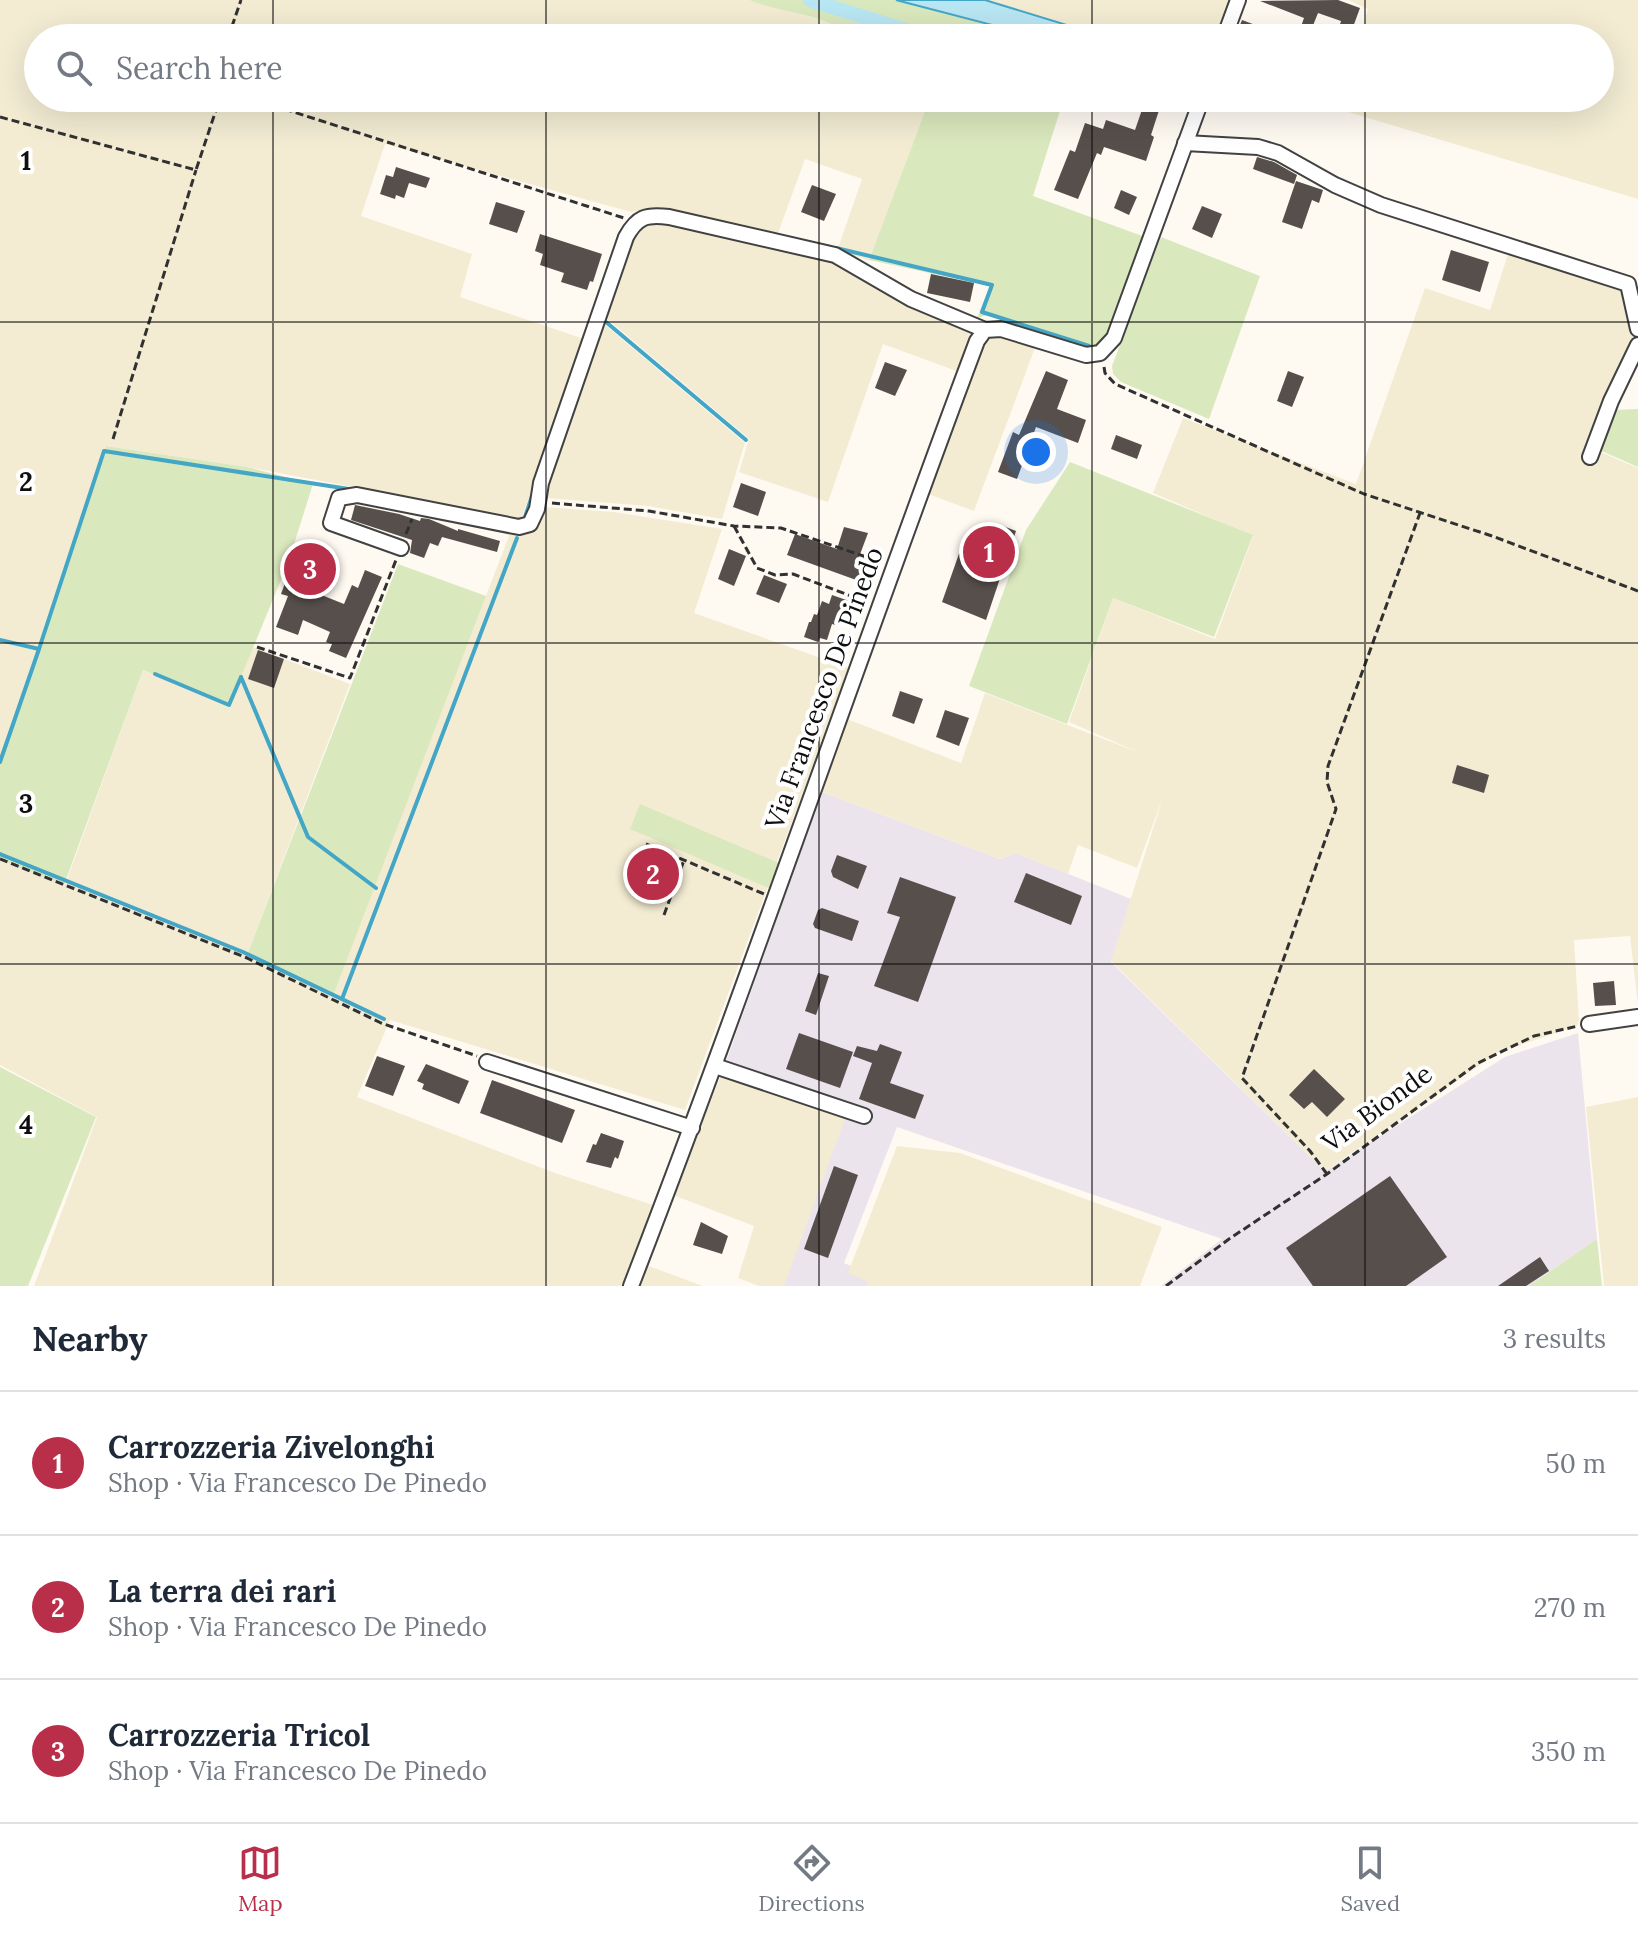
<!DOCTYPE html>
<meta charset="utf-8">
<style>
body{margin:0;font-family:Lora,serif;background:#f6f6f7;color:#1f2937}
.you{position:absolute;left:1036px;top:452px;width:28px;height:28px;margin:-20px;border:6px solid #fff;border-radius:50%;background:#1a73e8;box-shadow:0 0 0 12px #1a73e833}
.badge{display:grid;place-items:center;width:52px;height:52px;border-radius:50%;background:#b92e49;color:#fff;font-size:26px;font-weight:700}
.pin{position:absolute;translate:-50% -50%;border:4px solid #fff;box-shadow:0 2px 8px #0006}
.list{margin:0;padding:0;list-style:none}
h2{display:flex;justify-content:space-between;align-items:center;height:104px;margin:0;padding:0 32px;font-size:34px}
h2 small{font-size:26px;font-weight:400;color:#747a83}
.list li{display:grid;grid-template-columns:52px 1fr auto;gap:24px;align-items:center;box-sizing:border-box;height:144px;padding:0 32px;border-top:2px solid #e0e1e3}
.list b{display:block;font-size:30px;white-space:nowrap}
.list p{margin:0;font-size:26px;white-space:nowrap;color:#747a83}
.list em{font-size:26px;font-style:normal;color:#747a83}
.icon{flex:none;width:44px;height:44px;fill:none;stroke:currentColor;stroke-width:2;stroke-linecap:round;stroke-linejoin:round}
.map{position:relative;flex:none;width:1638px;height:1286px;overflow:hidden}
.search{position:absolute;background:#fff;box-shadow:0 8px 32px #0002;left:24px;right:24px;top:24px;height:88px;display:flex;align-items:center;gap:20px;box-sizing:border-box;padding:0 28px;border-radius:44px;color:#747a83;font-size:30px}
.sheet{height:536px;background:#fff}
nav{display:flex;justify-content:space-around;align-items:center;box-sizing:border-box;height:112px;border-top:2px solid #e0e1e3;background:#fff;font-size:22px;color:#747a83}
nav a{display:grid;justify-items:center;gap:4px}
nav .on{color:#b92e49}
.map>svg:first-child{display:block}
.industrial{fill:#ebe4ed}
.farmland{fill:#f3ecd3}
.green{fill:#dae8bd}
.water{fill:#b9e6f3;stroke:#44a6c6;stroke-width:2}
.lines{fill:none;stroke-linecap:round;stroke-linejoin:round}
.stream{stroke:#44a6c6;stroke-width:4}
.canal{stroke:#b9e6f3;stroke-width:14}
.building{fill:#574f4c}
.minor-casing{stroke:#424242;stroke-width:18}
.path{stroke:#313131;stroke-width:3;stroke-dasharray:8 4;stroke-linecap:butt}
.minor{stroke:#fff;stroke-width:14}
.grid{fill:none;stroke:#0f0f0f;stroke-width:2;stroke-opacity:0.55}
.labels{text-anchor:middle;stroke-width:8;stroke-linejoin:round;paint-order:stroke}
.street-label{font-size:26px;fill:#0f0f0f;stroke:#fff}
.grid-label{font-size:26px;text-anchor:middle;font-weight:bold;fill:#0f0f0f;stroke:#fff;stroke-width:8;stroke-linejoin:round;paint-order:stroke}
</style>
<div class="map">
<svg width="1638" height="1286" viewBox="0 0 1638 1286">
<rect width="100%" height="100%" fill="#fefaf2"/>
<polygon class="industrial" points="822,792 1000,859 1016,853 1131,899 1111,962 1325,1171 1505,1057 1578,1033 1597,1239 1529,1286 1161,1286 1222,1239 897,1127 844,1263 881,1279 878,1286 784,1286 722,1073"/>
<g class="farmland">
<polygon points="0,0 749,0 825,21 844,29 855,38 38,38 38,98 930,98 869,260 837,251 862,179 805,159 777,236 655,210 631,212 385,144 361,216 472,254 460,297 587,340 521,519 247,467 106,446 38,650 0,754"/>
<polygon points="985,0 1229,0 1214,38 1109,38"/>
<polygon points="1348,0 1638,0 1638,199 1338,109 1342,98 1600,98 1600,38 1359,38 1368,9"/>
<polygon points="667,223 833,262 968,327 970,335 959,372 883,344 828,502 739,472 749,439 605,317 632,239 640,228 647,224"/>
<polygon points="1510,248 1623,286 1631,318 1635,359 1598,451 1638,468 1638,1005 1630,936 1574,940 1579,1020 1577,1026 1499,1052 1325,1171 1111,961 1163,797 1137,868 1078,845 1068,874 1016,853 1000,859 822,792 847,719 961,763 985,693 1140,753 1069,722 1113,598 1215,639 1253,536 1153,493 1183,418 1356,484 1425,288 1490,310"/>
<polygon points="603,323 745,443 722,519 648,506 545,498 545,484"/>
<polygon points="995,331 1036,345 974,511 928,494 984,338"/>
<polygon points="544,507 614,512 722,529 694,613 849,668 685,1110 390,1020 357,1097 555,1173 653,1205 622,1286 34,1286 97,1117 0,1065 0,860 65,885 143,670 229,706 253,647 350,684 247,955 333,995 512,528"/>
<polygon points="722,1073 845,1119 784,1286 759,1286 738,1278 754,1226 673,1195"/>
<polygon points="1638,1097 1638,1286 1604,1286 1586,1107"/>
<polygon points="897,1146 960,1153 1162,1227 1140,1286 866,1286 867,1281 848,1273"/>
<polygon points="646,1265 703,1286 638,1286"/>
</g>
<g class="green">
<path d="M749 0H896L1042 38H855C824 13 784 14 749 0Z"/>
<polygon points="930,98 1064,98 1033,196 1145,237 1107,337 1097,346 1089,347 987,315 977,318 990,286 869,260"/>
<polygon points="1161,237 1260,276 1209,419 1121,382 1113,374 1112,366"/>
<polygon points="1638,409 1638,467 1597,449 1613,410"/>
<polygon points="106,446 247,467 313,484 288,563 229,706 143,670 64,885 0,860 0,754 38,650"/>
<polygon points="1070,462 1253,535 1214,637 1113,598 1067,724 969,686 1026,530"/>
<polygon points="398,564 486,596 333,996 247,955"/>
<polygon points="640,804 779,863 769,888 630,829"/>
<polygon points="0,1067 96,1117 28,1286 0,1286"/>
<polygon points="1597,1239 1602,1286 1529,1286"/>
</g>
<polygon class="water" points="896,0 985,0 1109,38 1042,38"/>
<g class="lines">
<g class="stream">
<polyline points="836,248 992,285 982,312 1089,346"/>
<polyline points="606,322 746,440"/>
<polyline points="524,520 533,493"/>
<polyline points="0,640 39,649 104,451 355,490"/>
<polyline points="155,674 229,705 241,677"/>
<polyline points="241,677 308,837 376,888"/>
<polyline points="0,762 39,649"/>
<polyline points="0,854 243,952 384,1019"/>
<polyline points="342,999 517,538"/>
</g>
<g class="canal">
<polyline points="810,0 931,38"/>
<polyline points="1122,98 1123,98"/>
</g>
</g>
<g class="building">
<polygon points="1338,0 1360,8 1349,38 1336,38 1341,21 1318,13 1308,38 1297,38 1304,18 1260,1"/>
<polygon points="1242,20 1287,37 1287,38 1235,38"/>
<polygon points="1146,98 1163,98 1151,135 1154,137 1146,161 1104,147 1101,155 1097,153 1078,199 1054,190 1070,150 1075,152 1085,123 1103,129 1106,120 1135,130"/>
<polygon points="1257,157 1274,162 1297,175 1294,184 1253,169"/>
<polygon points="396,167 430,178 426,188 409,183 404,198 396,195 395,199 380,194 386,175 393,177"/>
<polygon points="1296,181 1323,190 1319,203 1312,200 1302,229 1282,222"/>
<polygon points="812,185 836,194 824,221 801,212"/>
<polygon points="1121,190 1137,197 1129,215 1114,208"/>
<polygon points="496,202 525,211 517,233 489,224"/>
<polygon points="1202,206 1222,214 1212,238 1192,229"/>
<polygon points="540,234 602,254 593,282 590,281 587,290 561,282 564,273 540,265 543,254 535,251"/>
<polygon points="1451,250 1489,262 1480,292 1442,280"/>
<polygon points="931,274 974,283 970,302 927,293"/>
<polygon points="885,362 907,370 895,396 875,388"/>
<polygon points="1046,371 1068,380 1057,409 1086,420 1078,443 1036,427 1017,479 998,472 1013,432 1019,435"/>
<polygon points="1288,371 1304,377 1292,407 1277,401"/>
<polygon points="1116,435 1142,445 1137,459 1111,449"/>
<polygon points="741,483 766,492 758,516 733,507"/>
<polygon points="355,505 399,514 420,521 421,518 429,519 458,531 458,529 500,541 497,552 442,537 438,546 430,543 424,558 410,553 412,540 351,520"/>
<polygon points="1003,526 1016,531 986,620 942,602 961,548 992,557"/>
<polygon points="844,527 868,533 859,557 878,564 870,585 787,555 795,534 837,549"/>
<polygon points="300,542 329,554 314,592 344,604 352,585 358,588 365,570 382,577 346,658 329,651 332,644 326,642 330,632 303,620 298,635 276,627 288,596 281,594"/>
<polygon points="729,549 746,556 734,586 718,579"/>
<polygon points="764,575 787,584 779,603 756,594"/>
<polygon points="832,595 852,602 848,613 844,611 839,626 832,624 827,640 820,638 818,642 804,637 809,622 811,622 814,614 817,615 822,601 829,604"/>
<polygon points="258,650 284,659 274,688 248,679"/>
<polygon points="900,691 923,699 914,724 892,716"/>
<polygon points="945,710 969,718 959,746 936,737"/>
<polygon points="1457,765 1489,775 1484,793 1452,783"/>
<polygon points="647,854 669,862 658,893 637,886"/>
<polygon points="837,855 867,866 858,889 833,877 831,871"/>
<polygon points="1026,873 1082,896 1071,925 1014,902"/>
<polygon points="900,877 956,897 918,1002 874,986 900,917 887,913"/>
<polygon points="822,908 859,921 852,941 815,928 813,924 818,910"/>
<polygon points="818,973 829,976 816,1015 805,1011"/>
<polygon points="1614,981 1616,1005 1595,1006 1593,983"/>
<polygon points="799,1033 853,1052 840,1088 786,1069"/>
<polygon points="880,1044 902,1052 890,1083 924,1095 915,1119 859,1099 872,1063 853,1056 857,1046 877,1051"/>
<polygon points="377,1056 405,1066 393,1096 365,1086"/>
<polygon points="426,1064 469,1081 459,1104 422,1089 424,1084 417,1081"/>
<polygon points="1314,1069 1345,1099 1327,1117 1312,1102 1304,1109 1289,1095"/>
<polygon points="492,1080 575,1110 562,1143 480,1113"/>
<polygon points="601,1133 624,1141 618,1159 615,1157 611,1168 586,1162 593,1144 596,1145"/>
<polygon points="834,1166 858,1175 828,1258 804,1249"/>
<polygon points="1390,1176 1447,1257 1406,1286 1313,1286 1286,1248"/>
<polygon points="701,1222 728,1236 722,1254 693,1245"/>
<polygon points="1540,1257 1549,1271 1526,1286 1498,1286"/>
</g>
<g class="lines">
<g class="minor-casing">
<g id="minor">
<polyline points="1224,38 1238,0"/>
<polyline points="1185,143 1258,147 1278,153 1335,185 1381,205 1628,284 1638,329"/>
<polyline points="1590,457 1611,401 1638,345"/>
<path d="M401 548 331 523 339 498 357 495 519 527 530 524 537 509 541 483 626 237C637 217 646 214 669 217L835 255 911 299 985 330"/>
<polyline points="1589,1024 1638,1017"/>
<polyline points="487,1062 692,1128"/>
<polyline points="715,1066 864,1116"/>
<path d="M631 1286C752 973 859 655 977 341L985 330 1001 329 1086 355 1100 353 1114 338 1202 98"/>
</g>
</g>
<g class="path">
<polyline points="228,38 241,0"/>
<polyline points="250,98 624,218"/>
<polyline points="0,117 196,170 220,98"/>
<polyline points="1104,367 1105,373 1115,384 1364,494 1492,536 1638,591"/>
<polyline points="113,439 196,170"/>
<polyline points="552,503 649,511 734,526 781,528 881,562"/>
<polyline points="734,526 757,568 775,575 793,574 867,602"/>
<polyline points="406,534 412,519"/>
<polyline points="257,647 350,678 396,560"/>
<polyline points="646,844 764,894"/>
<polyline points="0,859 247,958 381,1023 477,1056"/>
<polyline points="664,915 684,860"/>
<polyline points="1327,1174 1310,1151 1242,1078 1336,809 1327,782 1328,766 1420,513"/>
<polyline points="1166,1286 1229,1239 1327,1174 1478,1063 1534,1036 1578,1026"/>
</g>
<use href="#minor" class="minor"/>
</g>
<path class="grid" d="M273 0V38M546 0V38M819 0V38M1092 0V38M1365 0V38M273 98V1286M546 98V1286M819 98V1286M1092 98V1286M1365 98V1286M0 322H1638M0 643H1638M0 964H1638"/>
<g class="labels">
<g class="street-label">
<text transform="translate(824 688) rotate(-70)" y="9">Via Francesco De Pinedo</text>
<text transform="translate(1377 1108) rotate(-36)" y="9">Via Bionde</text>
</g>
</g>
<g class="grid-label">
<text x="26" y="170">1</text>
<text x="26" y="491">2</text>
<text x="26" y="813">3</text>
<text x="26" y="1134">4</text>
</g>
</svg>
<div class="you"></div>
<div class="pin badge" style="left:989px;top:552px">1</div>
<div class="pin badge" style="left:653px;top:874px">2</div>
<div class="pin badge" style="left:310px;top:569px">3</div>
<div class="search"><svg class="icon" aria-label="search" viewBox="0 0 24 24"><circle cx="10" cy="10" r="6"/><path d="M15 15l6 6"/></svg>Search here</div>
</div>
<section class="sheet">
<h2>Nearby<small>3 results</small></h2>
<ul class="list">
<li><span class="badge">1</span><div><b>Carrozzeria Zivelonghi</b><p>Shop · Via Francesco De Pinedo</p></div><em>50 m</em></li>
<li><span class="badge">2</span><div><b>La terra dei rari</b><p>Shop · Via Francesco De Pinedo</p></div><em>270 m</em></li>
<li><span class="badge">3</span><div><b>Carrozzeria Tricol</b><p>Shop · Via Francesco De Pinedo</p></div><em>350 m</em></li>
</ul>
</section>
<nav>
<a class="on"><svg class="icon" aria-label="map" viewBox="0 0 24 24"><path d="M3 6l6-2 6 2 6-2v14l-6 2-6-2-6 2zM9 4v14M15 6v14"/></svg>Map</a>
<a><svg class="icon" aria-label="directions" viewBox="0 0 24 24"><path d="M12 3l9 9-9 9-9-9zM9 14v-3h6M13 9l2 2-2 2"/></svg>Directions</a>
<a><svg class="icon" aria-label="saved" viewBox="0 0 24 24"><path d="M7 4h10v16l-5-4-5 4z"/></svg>Saved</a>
</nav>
